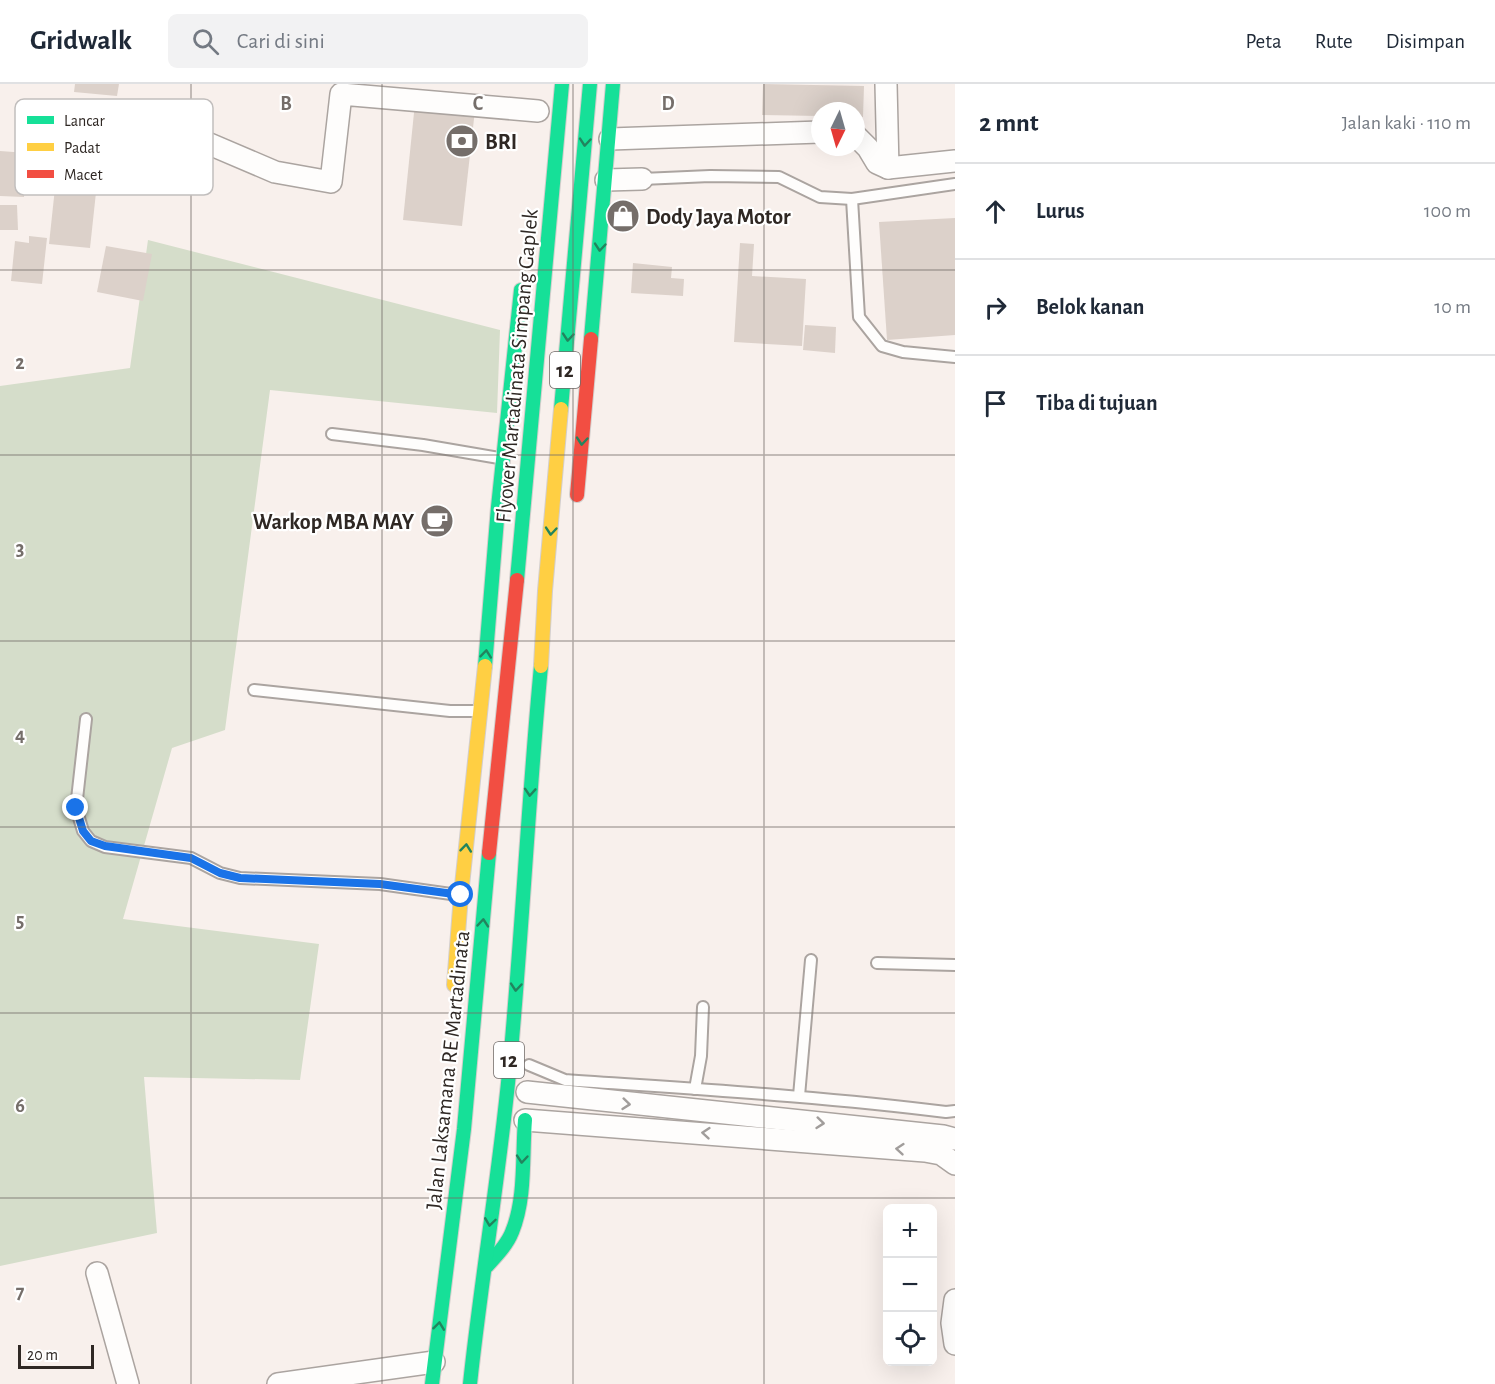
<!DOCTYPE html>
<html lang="id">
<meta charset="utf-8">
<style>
body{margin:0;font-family:"Alegreya Sans",sans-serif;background:#f2f2f3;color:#1f2937}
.controls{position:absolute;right:18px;bottom:18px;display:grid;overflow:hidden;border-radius:9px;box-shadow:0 6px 24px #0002}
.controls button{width:54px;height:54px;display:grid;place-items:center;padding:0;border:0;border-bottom:2px solid #e0e1e3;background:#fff;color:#1f2937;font:30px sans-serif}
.compass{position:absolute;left:811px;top:18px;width:54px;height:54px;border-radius:50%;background:#fff;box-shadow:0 6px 24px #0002;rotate:185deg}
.scale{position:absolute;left:18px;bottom:15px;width:76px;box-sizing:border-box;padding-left:6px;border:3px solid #2f2824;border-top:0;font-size:16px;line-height:21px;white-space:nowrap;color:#2f2824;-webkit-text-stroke:4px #fff;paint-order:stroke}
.stop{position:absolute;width:18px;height:18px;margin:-14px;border:4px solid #1a73e8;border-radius:50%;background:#fff}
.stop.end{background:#1a73e8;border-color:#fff;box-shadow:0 2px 6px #0008}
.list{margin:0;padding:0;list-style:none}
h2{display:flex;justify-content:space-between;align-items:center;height:78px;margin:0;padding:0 24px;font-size:26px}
h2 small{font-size:20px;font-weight:400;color:#747a83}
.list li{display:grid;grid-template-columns:39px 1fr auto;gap:18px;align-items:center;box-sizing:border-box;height:96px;padding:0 24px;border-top:2px solid #e0e1e3}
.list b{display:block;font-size:22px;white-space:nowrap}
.list em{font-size:20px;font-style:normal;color:#747a83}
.icon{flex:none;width:33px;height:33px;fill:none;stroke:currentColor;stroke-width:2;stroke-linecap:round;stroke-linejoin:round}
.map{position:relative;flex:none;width:955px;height:1300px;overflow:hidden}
header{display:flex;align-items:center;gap:36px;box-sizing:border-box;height:84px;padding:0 30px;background:#fff;border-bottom:2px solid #e0e1e3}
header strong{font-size:28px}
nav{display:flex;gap:33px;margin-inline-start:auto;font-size:21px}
.search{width:420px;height:54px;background:#f2f2f3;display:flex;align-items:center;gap:15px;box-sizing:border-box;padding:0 21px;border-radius:9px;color:#747a83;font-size:22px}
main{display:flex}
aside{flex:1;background:#fff}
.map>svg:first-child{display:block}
.green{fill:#d5ddca}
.building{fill:#dcd1ca}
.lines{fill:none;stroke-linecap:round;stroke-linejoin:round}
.lane-casing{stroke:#aba4a0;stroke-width:14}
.street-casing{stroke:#aba4a0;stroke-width:24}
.fast-casing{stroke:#d3cecc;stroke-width:16}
.slow-casing{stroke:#d3cecc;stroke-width:16}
.jam-casing{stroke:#d3cecc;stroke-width:16}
.lane{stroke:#fefdfc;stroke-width:10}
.street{stroke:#fefdfc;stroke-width:21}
.fast{stroke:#16e098;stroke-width:14}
.slow{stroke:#ffcf43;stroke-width:14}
.jam{stroke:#f24e42;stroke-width:14}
.oneway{stroke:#22845e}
.oneway2{stroke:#a19d9b}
.route{stroke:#1a73e8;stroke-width:8}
.grid{fill:none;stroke:#756e6a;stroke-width:1.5;stroke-opacity:0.55}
.labels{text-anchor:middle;stroke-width:4.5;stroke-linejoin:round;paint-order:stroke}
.shield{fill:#fff;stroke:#6d6866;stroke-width:1.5}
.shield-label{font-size:21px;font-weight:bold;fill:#2f2824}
.poi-label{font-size:22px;font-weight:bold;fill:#2f2824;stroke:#fff;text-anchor:start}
.street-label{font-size:22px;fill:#2f2824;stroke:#fff}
.key{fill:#fff;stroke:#c1bebd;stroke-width:1.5}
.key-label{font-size:16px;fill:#2f2824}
.grid-label{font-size:20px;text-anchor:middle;font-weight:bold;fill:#756e6a;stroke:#fff;stroke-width:4.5;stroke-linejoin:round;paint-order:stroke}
</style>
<header>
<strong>Gridwalk</strong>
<div class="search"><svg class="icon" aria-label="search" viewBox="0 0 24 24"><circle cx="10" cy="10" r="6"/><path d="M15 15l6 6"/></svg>Cari di sini</div>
<nav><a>Peta</a><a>Rute</a><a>Disimpan</a></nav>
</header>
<main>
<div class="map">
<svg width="955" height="1300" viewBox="0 0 955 1300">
<rect width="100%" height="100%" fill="#f8f0ec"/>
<polygon class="green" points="148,156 500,246 497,329 270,306 225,646 172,664 123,835 319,860 300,996 144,993 157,1149 0,1182 0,302 130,284"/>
<g class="building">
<polygon points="75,0 119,0 117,12 74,8"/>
<polygon points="763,0 864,2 863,33 856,33 856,27 820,27 820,32 762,31"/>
<polygon points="415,19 475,26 462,142 403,136"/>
<polygon points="0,67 27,69 24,113 0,112"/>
<polygon points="57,85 98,90 90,164 49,160"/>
<polygon points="0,121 17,121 18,146 0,146"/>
<polygon points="955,134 955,251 887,256 879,138"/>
<polygon points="29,152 47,154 42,200 11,197 15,157 29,159"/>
<polygon points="740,159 754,160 752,192 806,195 802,262 734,258"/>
<polygon points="106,162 152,170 143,217 97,208"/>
<polygon points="633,179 672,183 671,194 684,195 683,212 631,209"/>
<polygon points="805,241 836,243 835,269 803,266"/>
</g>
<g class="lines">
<g class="lane-casing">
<g id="lane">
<polyline points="642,95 710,92 779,93 820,113 852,115 955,100"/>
<polyline points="852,115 859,233 882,262 903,268 955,273"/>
<polyline points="332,350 423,361 499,374"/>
<polyline points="254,606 450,627 477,627"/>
<polyline points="86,635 76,724 83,747 91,757 105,763 191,774 220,789 240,794 380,800 458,811"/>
<polyline points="877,879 955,881"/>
<path d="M529 981 565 996C692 1005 820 1012 946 1028L955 1027"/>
<polyline points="695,1005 701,972 703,923"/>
<polyline points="799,1012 811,876"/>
</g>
</g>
<g class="street-casing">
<g id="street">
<polyline points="886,0 888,84"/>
<polyline points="154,45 193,53 275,88 331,98 341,10 538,27"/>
<polyline points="856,52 868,64 877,79 888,84 955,77"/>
<polyline points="610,55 820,48"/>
<polyline points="606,96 642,95"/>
<polyline points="527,1008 943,1052 955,1055"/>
<polyline points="525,1036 925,1067 941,1070 955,1080"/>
<polyline points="97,1189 128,1300"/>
<polyline points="955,1216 952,1239 955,1260"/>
<polyline points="278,1300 434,1278"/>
</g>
</g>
<g class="fast-casing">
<g id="fast">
<polyline points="591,255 613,0"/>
<polyline points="561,325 590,0"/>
<polyline points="517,496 562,0"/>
<polyline points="485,582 498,423 521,206"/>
<path d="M487 1182C496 1172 507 1161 512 1148 526 1114 522 1072 525 1036"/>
<polyline points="432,1300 464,1045 489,769"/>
<path d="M470 1300C481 1196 499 1093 509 989 522 854 528 718 541 582"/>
</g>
</g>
<g class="slow-casing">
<g id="slow">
<polyline points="541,582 545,507 561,325"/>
<polyline points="454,901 461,811 485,582"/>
</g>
</g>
<g class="jam-casing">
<g id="jam">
<polyline points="577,411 591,255"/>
<polyline points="489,769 517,496"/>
</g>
</g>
<use href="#lane" class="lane"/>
<use href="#street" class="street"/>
<use href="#fast" class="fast"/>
<use href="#slow" class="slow"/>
<use href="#jam" class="jam"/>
</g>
<defs><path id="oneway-chevron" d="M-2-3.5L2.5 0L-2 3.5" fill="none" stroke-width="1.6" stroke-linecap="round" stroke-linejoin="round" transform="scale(1.5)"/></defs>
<g class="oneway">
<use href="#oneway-chevron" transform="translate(585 58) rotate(95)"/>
<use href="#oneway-chevron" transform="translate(600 163) rotate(95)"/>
<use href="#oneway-chevron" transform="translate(568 253) rotate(95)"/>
<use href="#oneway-chevron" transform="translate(582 357) rotate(95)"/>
<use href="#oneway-chevron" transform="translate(551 447) rotate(95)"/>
<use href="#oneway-chevron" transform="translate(486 570) rotate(-84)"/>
<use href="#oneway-chevron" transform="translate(530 708) rotate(94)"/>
<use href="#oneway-chevron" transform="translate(466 764) rotate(-84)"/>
<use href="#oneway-chevron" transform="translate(483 839) rotate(-85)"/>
<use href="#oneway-chevron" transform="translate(516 903) rotate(95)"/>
<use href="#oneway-chevron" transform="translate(522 1075) rotate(95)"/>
<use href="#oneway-chevron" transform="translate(490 1138) rotate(98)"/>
<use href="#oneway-chevron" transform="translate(439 1242) rotate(-83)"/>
</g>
<g class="oneway2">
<use href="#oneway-chevron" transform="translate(626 1020) rotate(6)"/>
<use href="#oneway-chevron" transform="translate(820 1039) rotate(6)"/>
<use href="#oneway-chevron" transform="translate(706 1049) rotate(-175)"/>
<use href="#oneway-chevron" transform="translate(900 1065) rotate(-175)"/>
</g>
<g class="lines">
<polyline class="route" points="76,724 83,747 91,757 105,762 191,774 220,789 240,794 380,800 461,811"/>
</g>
<path class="grid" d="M191 0V1300M382 0V1300M573 0V1300M764 0V1300M0 186H955M0 371H955M0 557H955M0 743H955M0 929H955M0 1114H955"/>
<defs>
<g id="bank-disc" transform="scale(1.725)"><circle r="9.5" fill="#756e6a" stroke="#fff"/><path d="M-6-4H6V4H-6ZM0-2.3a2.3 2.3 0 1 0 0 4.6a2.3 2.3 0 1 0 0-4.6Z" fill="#fff"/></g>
<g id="shop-disc" transform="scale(1.725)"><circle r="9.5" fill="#756e6a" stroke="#fff"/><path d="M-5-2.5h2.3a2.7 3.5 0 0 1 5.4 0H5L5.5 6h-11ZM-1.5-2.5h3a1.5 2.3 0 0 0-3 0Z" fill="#fff"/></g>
<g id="cafe-disc" transform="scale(1.725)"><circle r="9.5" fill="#756e6a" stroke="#fff"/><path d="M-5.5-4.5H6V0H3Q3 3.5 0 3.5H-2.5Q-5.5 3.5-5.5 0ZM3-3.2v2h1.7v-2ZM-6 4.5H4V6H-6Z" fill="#fff"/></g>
</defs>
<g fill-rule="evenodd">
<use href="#bank-disc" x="462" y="57"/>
<use href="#shop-disc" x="623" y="132"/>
<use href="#cafe-disc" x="437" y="437"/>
</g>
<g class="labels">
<g class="shield">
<rect x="550" y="268" width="30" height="36" rx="4.5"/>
<rect x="494" y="958" width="30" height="36" rx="4.5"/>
</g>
<g class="shield-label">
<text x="565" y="293">12</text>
<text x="509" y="983">12</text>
</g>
<g class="poi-label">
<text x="485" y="65">BRI</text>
<text x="646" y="140">Dody Jaya Motor</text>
<text x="414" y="445" text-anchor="end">Warkop MBA MAY</text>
</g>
<g class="street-label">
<text transform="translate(516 282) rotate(-85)" y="8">Flyover Martadinata Simpang Gaplek</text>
<text transform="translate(447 986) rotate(-84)" y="8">Jalan Laksamana RE Martadinata</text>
</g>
</g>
<rect x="15" y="15" width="198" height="96" rx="9" class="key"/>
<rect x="27" y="32" width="27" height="8" fill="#16e098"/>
<rect x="27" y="59" width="27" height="8" fill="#ffcf43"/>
<rect x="27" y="86" width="27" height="8" fill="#f24e42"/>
<g class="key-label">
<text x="64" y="42">Lancar</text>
<text x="64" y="69">Padat</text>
<text x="64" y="96">Macet</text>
</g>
<g class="grid-label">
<text x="286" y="26">B</text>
<text x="478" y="26">C</text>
<text x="668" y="26">D</text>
<text x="20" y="285">2</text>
<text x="20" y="471">3</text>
<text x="20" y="657">4</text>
<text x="20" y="843">5</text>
<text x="20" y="1028">6</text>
<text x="20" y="1214">7</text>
</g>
</svg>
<div class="controls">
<button>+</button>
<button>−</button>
<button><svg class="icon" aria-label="locate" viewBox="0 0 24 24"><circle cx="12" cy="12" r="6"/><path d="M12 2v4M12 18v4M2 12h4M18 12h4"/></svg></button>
</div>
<svg class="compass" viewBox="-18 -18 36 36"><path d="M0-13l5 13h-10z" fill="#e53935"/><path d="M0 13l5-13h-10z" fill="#747a83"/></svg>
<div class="scale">20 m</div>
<div class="stop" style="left:461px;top:811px"></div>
<div class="stop end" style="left:76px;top:724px"></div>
</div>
<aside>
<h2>2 mnt<small>Jalan kaki · 110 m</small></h2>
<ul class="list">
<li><svg class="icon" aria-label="ahead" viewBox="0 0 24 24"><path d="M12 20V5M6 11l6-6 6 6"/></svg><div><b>Lurus</b></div><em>100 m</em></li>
<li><svg class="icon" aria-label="right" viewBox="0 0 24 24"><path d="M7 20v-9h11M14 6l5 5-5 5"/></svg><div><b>Belok kanan</b></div><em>10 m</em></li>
<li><svg class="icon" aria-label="arrive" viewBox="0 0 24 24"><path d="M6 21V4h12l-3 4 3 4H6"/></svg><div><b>Tiba di tujuan</b></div></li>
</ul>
</aside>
</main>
